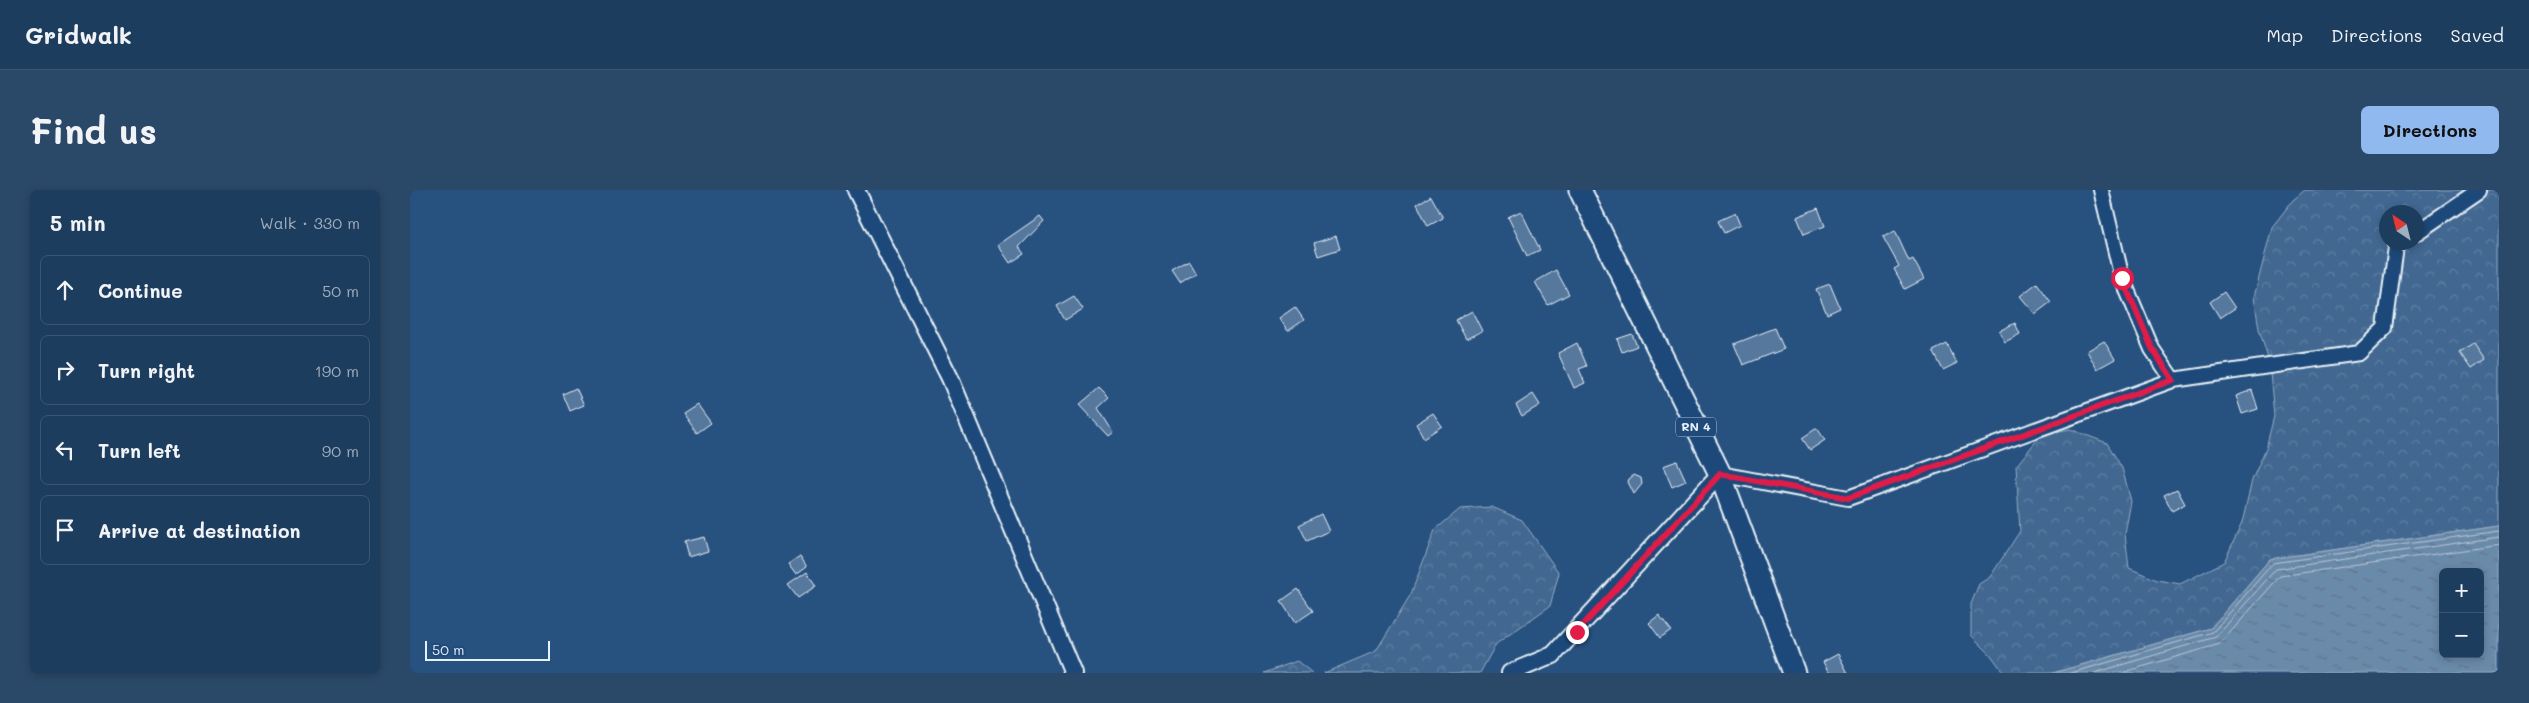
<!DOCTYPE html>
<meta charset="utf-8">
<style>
body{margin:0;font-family:Mali,sans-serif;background:#2a4868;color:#f1f3f6}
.controls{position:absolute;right:15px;bottom:15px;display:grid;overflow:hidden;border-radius:8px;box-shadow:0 2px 8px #0003}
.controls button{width:45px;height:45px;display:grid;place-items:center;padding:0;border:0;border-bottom:1px solid #3b5674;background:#1d3d5f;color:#f1f3f6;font:25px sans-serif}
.compass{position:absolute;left:1969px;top:15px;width:45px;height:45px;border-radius:50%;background:#1d3d5f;box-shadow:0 2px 8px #0003;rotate:325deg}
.scale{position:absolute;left:15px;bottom:12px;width:125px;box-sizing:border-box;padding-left:5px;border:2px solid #e8f1f8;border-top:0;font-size:14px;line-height:18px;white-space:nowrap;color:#e8f1f8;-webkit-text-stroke:4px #1f4a7a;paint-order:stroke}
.stop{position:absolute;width:15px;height:15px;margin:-11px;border:4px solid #e11d48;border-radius:50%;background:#fff}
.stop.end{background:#e11d48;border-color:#fff;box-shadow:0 1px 5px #0008}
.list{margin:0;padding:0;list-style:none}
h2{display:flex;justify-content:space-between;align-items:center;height:65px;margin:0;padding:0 20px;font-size:21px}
h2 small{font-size:16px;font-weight:400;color:#a0aebd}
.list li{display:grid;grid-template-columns:32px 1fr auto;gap:15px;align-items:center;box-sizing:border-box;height:70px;margin:0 10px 10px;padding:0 10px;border:1px solid #3b5674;border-radius:8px}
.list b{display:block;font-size:19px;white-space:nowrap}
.list em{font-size:16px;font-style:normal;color:#a0aebd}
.icon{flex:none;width:28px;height:28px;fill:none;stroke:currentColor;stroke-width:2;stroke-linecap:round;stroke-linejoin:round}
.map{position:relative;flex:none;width:2089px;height:483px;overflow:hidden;border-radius:8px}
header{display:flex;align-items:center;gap:30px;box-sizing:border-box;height:70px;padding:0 25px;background:#1d3d5f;border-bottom:1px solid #3b5674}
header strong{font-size:24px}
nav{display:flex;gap:28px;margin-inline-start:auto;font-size:18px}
.intro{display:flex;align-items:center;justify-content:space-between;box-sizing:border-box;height:120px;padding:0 30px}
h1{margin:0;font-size:35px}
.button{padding:12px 22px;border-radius:8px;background:#90b9f0;color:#111;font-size:18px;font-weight:700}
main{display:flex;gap:30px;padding:0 30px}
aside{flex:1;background:#1d3d5f;border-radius:8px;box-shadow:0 2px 8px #0003}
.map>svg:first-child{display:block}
.forest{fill:url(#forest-crowns);stroke:#96acc4;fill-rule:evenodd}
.water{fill:url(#water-ripples);stroke:#9db3c9;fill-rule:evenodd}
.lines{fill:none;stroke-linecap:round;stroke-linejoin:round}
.shore{stroke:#b6c8d9;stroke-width:1}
.building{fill:#57789d;stroke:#e8f1f8}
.minor-casing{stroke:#e8f1f8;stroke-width:18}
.tertiary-casing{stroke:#e8f1f8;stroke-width:20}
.primary-casing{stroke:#e8f1f8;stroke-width:25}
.minor{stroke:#1f4a7a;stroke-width:14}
.tertiary{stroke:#1f4a7a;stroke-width:16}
.primary{stroke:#1f4a7a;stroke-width:21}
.route{stroke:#e11d48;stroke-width:6}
.labels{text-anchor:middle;stroke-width:4.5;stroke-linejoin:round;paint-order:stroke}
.shield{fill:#1f4a7a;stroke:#acbfd2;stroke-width:1}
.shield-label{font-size:12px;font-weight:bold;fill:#e8f1f8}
</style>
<header>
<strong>Gridwalk</strong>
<nav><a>Map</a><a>Directions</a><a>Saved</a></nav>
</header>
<div class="intro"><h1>Find us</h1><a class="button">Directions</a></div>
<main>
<aside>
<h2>5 min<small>Walk · 330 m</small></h2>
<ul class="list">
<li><svg class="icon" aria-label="ahead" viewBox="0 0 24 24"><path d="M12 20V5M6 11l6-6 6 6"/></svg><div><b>Continue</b></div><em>50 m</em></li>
<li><svg class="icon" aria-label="right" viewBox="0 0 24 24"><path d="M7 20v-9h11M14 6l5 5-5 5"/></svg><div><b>Turn right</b></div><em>190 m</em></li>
<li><svg class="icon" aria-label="left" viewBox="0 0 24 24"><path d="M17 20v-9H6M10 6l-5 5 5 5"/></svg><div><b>Turn left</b></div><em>90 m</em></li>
<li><svg class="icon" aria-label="arrive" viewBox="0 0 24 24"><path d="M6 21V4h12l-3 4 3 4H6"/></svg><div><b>Arrive at destination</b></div></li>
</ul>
</aside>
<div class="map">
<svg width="2089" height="483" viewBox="0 0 2089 483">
<defs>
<pattern id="forest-crowns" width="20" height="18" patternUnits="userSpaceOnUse" patternTransform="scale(1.25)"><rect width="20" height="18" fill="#436891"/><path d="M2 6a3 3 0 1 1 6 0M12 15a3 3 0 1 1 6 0" fill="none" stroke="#5e7ea1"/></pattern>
<pattern id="water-ripples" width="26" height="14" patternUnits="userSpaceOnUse" patternTransform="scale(1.25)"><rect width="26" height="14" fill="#6b8aaa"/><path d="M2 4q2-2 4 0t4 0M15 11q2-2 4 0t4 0" fill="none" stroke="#5e7388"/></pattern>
</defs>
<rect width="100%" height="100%" fill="#27517f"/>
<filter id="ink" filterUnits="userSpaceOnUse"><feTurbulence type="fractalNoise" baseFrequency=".02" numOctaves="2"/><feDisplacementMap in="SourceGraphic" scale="10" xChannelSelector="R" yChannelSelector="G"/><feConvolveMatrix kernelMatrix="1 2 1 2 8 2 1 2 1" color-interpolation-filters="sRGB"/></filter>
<g filter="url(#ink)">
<g class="forest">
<path d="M1895 0H2089V336L1860 369 1801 438 1643 483H1594L1580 464 1561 445V414L1569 394 1580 387 1610 341 1606 276 1631 245 1660 239 1697 253 1712 278 1721 311 1715 344 1719 378 1747 390 1770 394 1814 372 1832 333 1842 290 1856 258 1864 226 1859 172 1849 139 1844 107 1862 37 1883 10ZM1976 22H2006V52H1976Z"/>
<polygon points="1082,317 1112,330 1149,383 1140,416 1086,454 1070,483 914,483 966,461 1001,404 1025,340 1050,319"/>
<polygon points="887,471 902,483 854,483"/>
</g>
<path class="water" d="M2089 336V483H1643L1801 438 1860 369ZM2033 382H2070V464H2033Z"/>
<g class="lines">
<g class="shore">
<polyline points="1661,483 1803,442 1863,373 2089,341"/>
<polyline points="1684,483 1806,447 1866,379 2089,347"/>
<polyline points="1711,483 1810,454 1870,386 2089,355"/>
</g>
</g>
<g class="building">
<polygon points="1021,6 1033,28 1018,36 1007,14"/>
<polygon points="1408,18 1415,36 1394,44 1387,27"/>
<polygon points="1111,21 1130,60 1117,66 1098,27"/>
<polygon points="1325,23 1330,35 1314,43 1308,31"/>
<polygon points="630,26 634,31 609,57 614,64 600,73 588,55"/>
<polygon points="1485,41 1499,71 1503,69 1514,89 1495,99 1484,79 1489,76 1473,47"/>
<polygon points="926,46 930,59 908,66 904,53"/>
<polygon points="779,71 786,83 770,93 762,81"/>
<polygon points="1146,80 1159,104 1138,115 1125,92"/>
<polygon points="1627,93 1641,112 1625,124 1610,106"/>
<polygon points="1420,94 1430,118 1417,124 1406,99"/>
<polygon points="1814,102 1825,118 1810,128 1800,112"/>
<polygon points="664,106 673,119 655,130 647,116"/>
<polygon points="885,117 894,130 878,141 869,128"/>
<polygon points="1062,121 1072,141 1056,149 1046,130"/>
<polygon points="1605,133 1610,144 1595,152 1589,141"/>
<polygon points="1365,138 1374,159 1333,175 1324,154"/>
<polygon points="1222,144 1227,156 1212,162 1207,149"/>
<polygon points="1694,151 1705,169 1687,179 1677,161"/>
<polygon points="1167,153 1177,176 1169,179 1175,193 1164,198 1148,163"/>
<polygon points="1537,154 1547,173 1533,180 1523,161"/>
<polygon points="2063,154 2074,170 2061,179 2050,163"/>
<polygon points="166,198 174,215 160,221 153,204"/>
<polygon points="689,198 699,208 688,218 703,242 698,246 669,215"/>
<polygon points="1842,200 1848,219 1832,224 1826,206"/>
<polygon points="1123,204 1130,215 1112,226 1106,215"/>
<polygon points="287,214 301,233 287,243 273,223"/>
<polygon points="1023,223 1032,236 1014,248 1006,234"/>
<polygon points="1407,238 1415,250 1400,260 1392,248"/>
<polygon points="1267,271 1276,291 1262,297 1253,276"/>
<polygon points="1224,285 1231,288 1232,294 1224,304 1218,292 1219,289"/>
<polygon points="1767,299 1775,314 1762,321 1754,305"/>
<polygon points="911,324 919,341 897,351 889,335"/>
<polygon points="294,347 298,361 278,367 274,352"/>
<polygon points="390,366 397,377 386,385 378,374"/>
<polygon points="397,382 406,396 388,408 378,395"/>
<polygon points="888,399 903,421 885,433 871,411"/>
<polygon points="1249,425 1261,440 1250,448 1239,433"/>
<polygon points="1428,464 1438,483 1419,483 1413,472"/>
</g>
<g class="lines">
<g class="minor-casing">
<g id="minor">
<polyline points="1691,0 1712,88 1742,159 1763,190"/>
<polyline points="2006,43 2069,0"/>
<polyline points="1310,284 1438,308 1763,190 1949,163 1975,138 1986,57 1992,52"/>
</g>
</g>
<g class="tertiary-casing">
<g id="tertiary">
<polyline points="446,0 540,188 663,483"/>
<polyline points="1100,483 1143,465 1310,284"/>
</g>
</g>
<g class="primary-casing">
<polyline id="primary" points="1170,0 1310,284 1384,483"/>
</g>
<use href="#minor" class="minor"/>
<use href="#tertiary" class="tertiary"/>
<use href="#primary" class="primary"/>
</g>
</g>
<g class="lines" filter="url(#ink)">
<polyline class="route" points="1167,442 1310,284 1438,308 1763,190 1742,158 1712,88"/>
</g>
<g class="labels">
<rect class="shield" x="1266" y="227.5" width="40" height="19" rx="4"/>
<g class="shield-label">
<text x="1286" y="241">RN 4</text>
</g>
</g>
</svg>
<div class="controls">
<button>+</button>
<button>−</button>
</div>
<svg class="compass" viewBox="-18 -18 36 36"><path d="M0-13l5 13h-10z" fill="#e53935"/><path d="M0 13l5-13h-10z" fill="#a0aebd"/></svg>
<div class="scale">50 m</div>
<div class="stop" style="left:1712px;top:88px"></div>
<div class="stop end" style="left:1167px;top:442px"></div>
</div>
</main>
